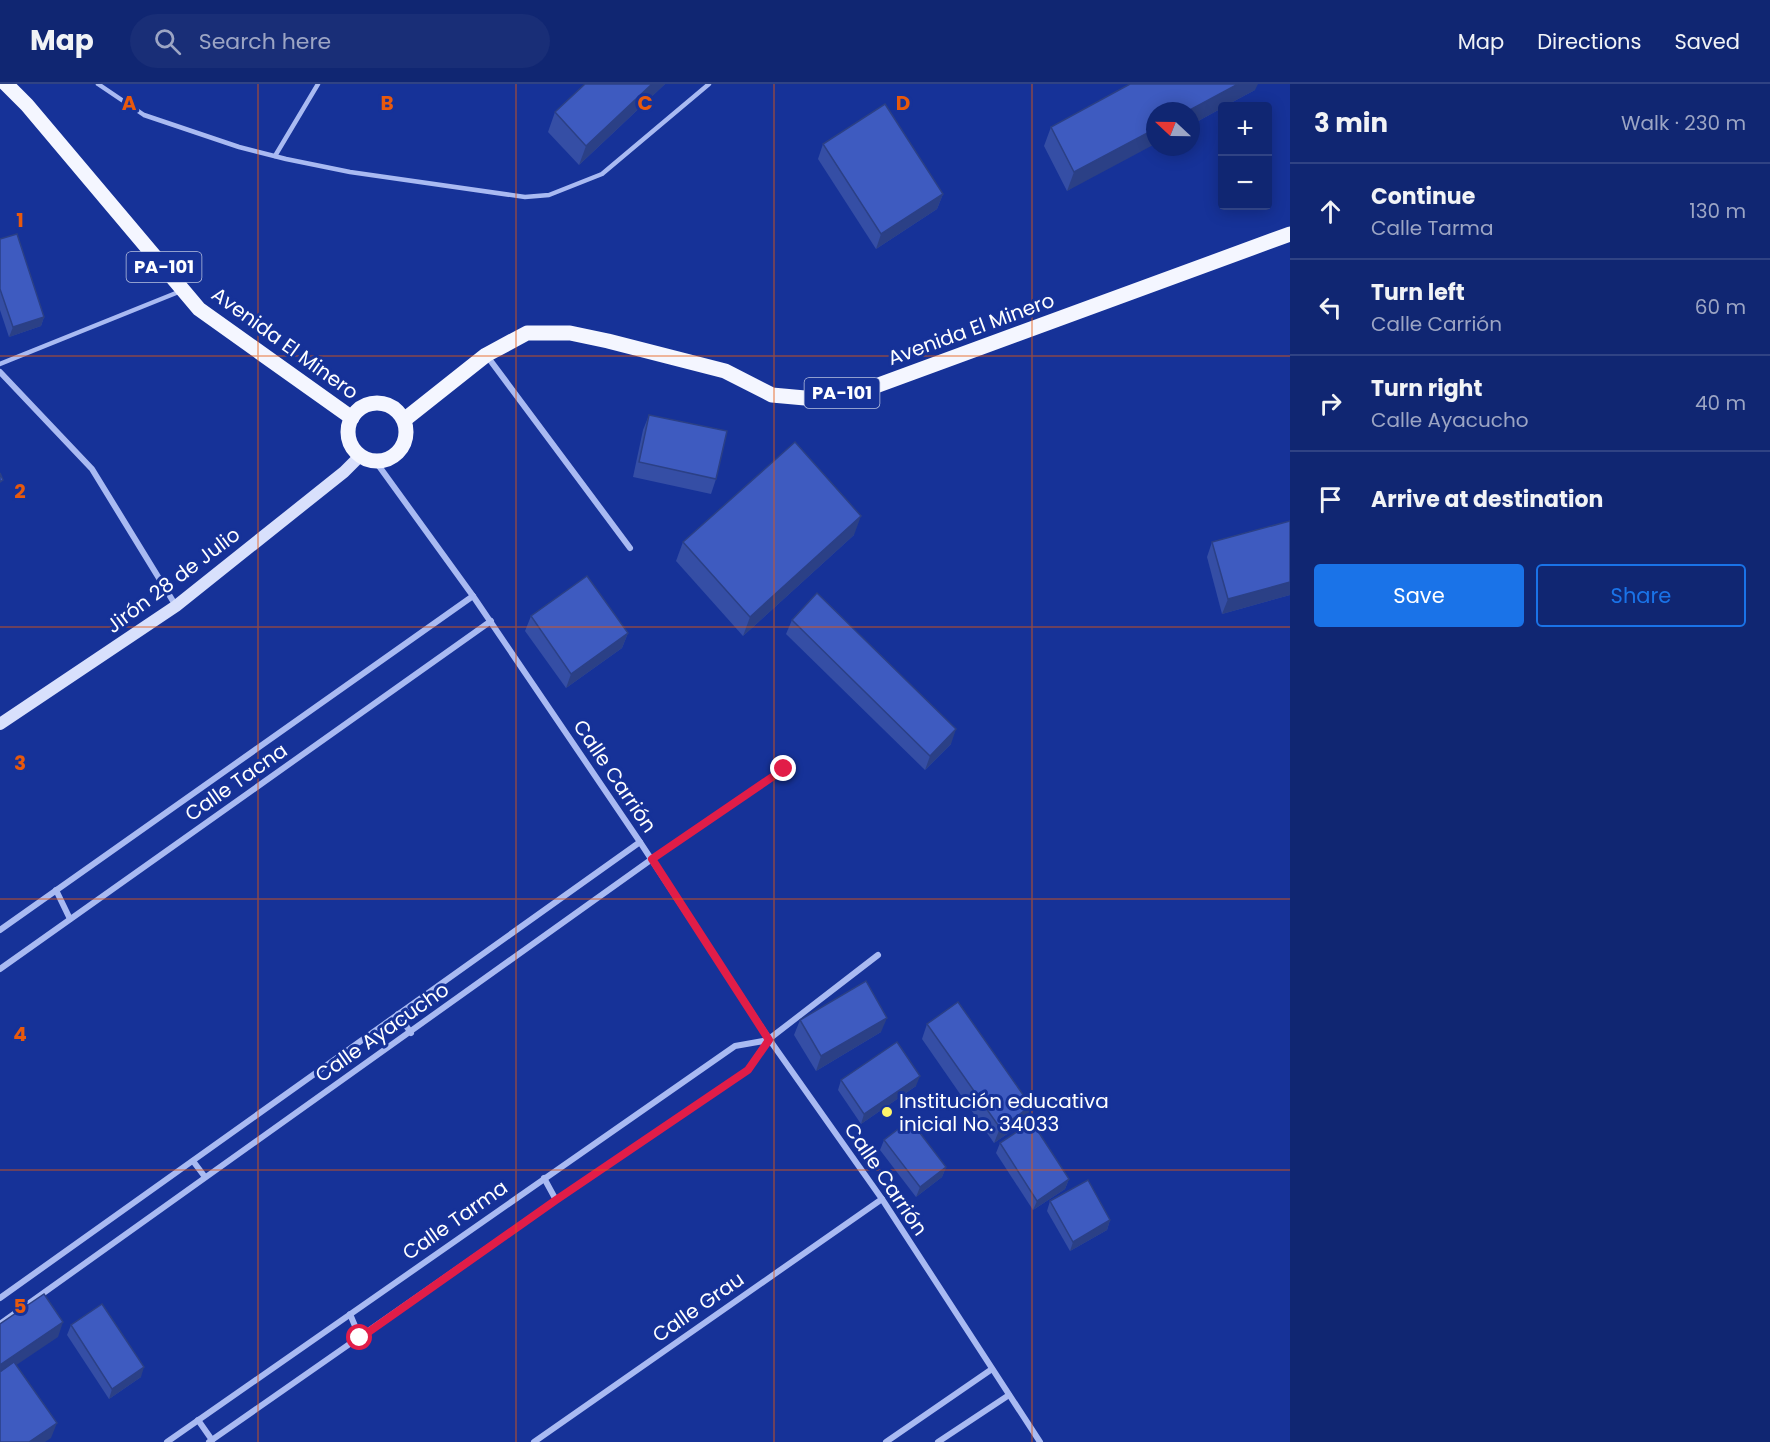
<!DOCTYPE html>
<meta charset="utf-8">
<style>
body{margin:0;font-family:Poppins,sans-serif;background:#192e77;color:#f1f3f6}
.controls{position:absolute;right:18px;top:18px;display:grid;overflow:hidden;border-radius:6px;box-shadow:0 3px 15px #0003}
.controls button{width:54px;height:54px;display:grid;place-items:center;padding:0;border:0;border-bottom:2px solid #304384;background:#102672;color:#f1f3f6;font:30px sans-serif}
.compass{position:absolute;left:1146px;top:18px;width:54px;height:54px;border-radius:50%;background:#102672;box-shadow:0 3px 15px #0003;rotate:292deg}
.stop{position:absolute;width:18px;height:18px;margin:-14px;border:4px solid #e11d48;border-radius:50%;background:#fff}
.stop.end{background:#e11d48;border-color:#fff;box-shadow:0 2px 6px #0008}
.list{margin:0;padding:0;list-style:none}
h2{display:flex;justify-content:space-between;align-items:center;height:78px;margin:0;padding:0 24px;font-size:26px}
h2 small{font-size:20px;font-weight:400;color:#9ca5c4}
.list li{display:grid;grid-template-columns:39px 1fr auto;gap:18px;align-items:center;box-sizing:border-box;height:96px;padding:0 24px;border-top:2px solid #304384}
.list b{display:block;font-size:22px;white-space:nowrap}
.list p{margin:0;font-size:20px;white-space:nowrap;color:#9ca5c4}
.list em{font-size:20px;font-style:normal;color:#9ca5c4}
.actions{display:flex;gap:12px;padding:18px 24px}
.actions a{flex:1;padding:14px 0;border:2px solid #1a73e8;border-radius:6px;text-align:center;font-size:21px;color:#1a73e8}
.actions .main{background:#1a73e8;color:#fff}
.icon{flex:none;width:33px;height:33px;fill:none;stroke:currentColor;stroke-width:2;stroke-linecap:round;stroke-linejoin:round}
.map{position:relative;flex:none;width:1290px;height:1358px;overflow:hidden}
header{display:flex;align-items:center;gap:36px;box-sizing:border-box;height:84px;padding:0 30px;background:#102672;border-bottom:2px solid #304384}
header strong{font-size:28px}
nav{display:flex;gap:33px;margin-inline-start:auto;font-size:21px}
.search{width:420px;height:54px;background:#192e77;display:flex;align-items:center;gap:15px;box-sizing:border-box;padding:0 21px;border-radius:33px;color:#9ca5c4;font-size:22px}
main{display:flex}
aside{flex:1;background:#102672}
.map>svg:first-child{display:block}
.lines{fill:none;stroke-linecap:round;stroke-linejoin:round}
.lane{stroke:#a9baf2;stroke-width:4.5}
.street{stroke:#a9baf2;stroke-width:6}
.secondary{stroke:#d8e0fc;stroke-width:12}
.primary{stroke:#f4f6ff;stroke-width:15}
.wall{fill:#354ea5}
.shaded-wall{fill:#2b4086}
.building{fill:#3e5bc0;stroke:#2b4086;stroke-width:1.5}
.route{stroke:#e11d48;stroke-width:8}
.grid{fill:none;stroke:#e8590c;stroke-width:1.5;stroke-opacity:0.55}
.poi-dot{fill:#fff56a;stroke:#163298;stroke-width:2}
.labels{text-anchor:middle;stroke-width:6;stroke-linejoin:round;paint-order:stroke}
.shield{fill:#163298;stroke:#b9c2e0;stroke-width:1.5}
.shield-label{font-size:18px;font-weight:bold;fill:#fff}
.street-label{font-size:20px;fill:#fff;stroke:#163298}
.poi-label{font-size:20px;fill:#fff;stroke:#163298;text-anchor:start}
.grid-label{font-size:20px;text-anchor:middle;font-weight:bold;fill:#e8590c;stroke:#163298;stroke-width:6;stroke-linejoin:round;paint-order:stroke}
</style>
<header>
<strong>Map</strong>
<div class="search"><svg class="icon" aria-label="search" viewBox="0 0 24 24"><circle cx="10" cy="10" r="6"/><path d="M15 15l6 6"/></svg>Search here</div>
<nav><a>Map</a><a>Directions</a><a>Saved</a></nav>
</header>
<main>
<div class="map">
<svg width="1290" height="1358" viewBox="0 0 1290 1358">
<rect width="100%" height="100%" fill="#163298"/>
<g class="lines">
<g class="lane">
<polyline points="98,0 144,31 239,63 286,75 350,88 525,113 549,111 602,90 709,0"/>
<polyline points="275,72 318,0"/>
<polyline points="0,280 181,207"/>
</g>
<g class="street">
<polyline points="487,272 630,464"/>
<polyline points="0,288 92,385 176,522"/>
<polyline points="376,378 473,512 640,758 769,955 882,1115 1040,1358"/>
<polyline points="56,806 70,835"/>
<polyline points="0,846 473,512"/>
<polyline points="0,885 491,537"/>
<polyline points="398,930 411,949"/>
<polyline points="193,1077 205,1093"/>
<polyline points="544,1094 556,1116"/>
<polyline points="0,1214 640,758"/>
<polyline points="350,1230 360,1254"/>
<polyline points="0,1240 652,775 784,685"/>
<polyline points="198,1336 212,1356"/>
<polyline points="167,1358 735,962 769,956"/>
<polyline points="209,1358 556,1116 748,986 769,955 878,871"/>
<polyline points="534,1358 882,1115"/>
<polyline points="886,1358 992,1285"/>
<polyline points="938,1358 1009,1311"/>
</g>
<polyline class="secondary" points="0,640 176,522 344,388 360,372"/>
<g class="primary">
<polyline points="6,0 27,21 199,225 352,334"/>
<circle cx="377" cy="348" r="29"/>
<polyline points="404,336 486,271 527,249 570,249 608,257 725,287 772,311 816,315 873,303 1290,150"/>
</g>
</g>
<g class="wall">
<polygon points="585,0 665,0 579,81 548,48 555,28"/>
<polygon points="1255,6 1225,22 1222,22 1222,24 1191,41 1191,27 1067,107 1044,62 1051,43"/>
<polygon points="823,60 943,110 937,125 876,165 818,75"/>
<polygon points="0,155 44,233 41,242 9,253 0,226"/>
<polygon points="649,331 716,395 711,410 633,393 643,346"/>
<polygon points="1290,437 1290,511 1222,530 1207,473 1212,458"/>
<polygon points="854,451 743,552 676,477 683,458"/>
<polygon points="531,532 628,549 622,564 566,604 525,547"/>
<polygon points="792,536 951,660 925,686 786,550"/>
<polygon points="800,936 881,948 816,987 794,951"/>
<polygon points="927,940 1026,1037 994,1059 922,955"/>
<polygon points="841,996 916,1002 861,1040 838,1006"/>
<polygon points="884,1056 946,1083 942,1093 916,1113 880,1066"/>
<polygon points="1000,1059 1069,1095 1065,1105 1033,1126 996,1069"/>
<polygon points="1050,1117 1110,1136 1107,1146 1070,1167 1047,1127"/>
<polygon points="71,1241 141,1293 109,1315 67,1251"/>
</g>
<g class="shaded-wall">
<polygon points="652,0 665,0 579,81 586,62"/>
<polygon points="1238,0 1258,0 1255,6 1225,22 1222,22 1222,24 1191,41 1191,27 1188,27"/>
<polygon points="1155,45 1155,60 1067,107 1074,88"/>
<polygon points="943,110 937,125 876,165 881,150"/>
<polygon points="44,233 41,242 9,253 13,243"/>
<polygon points="861,432 854,451 743,552 750,533"/>
<polygon points="1290,498 1290,511 1222,530 1228,515"/>
<polygon points="628,549 622,564 566,604 571,590"/>
<polygon points="956,645 951,660 925,686 930,672"/>
<polygon points="887,934 881,948 816,987 821,972"/>
<polygon points="920,992 916,1002 861,1040 864,1030"/>
<polygon points="1031,1022 1026,1037 994,1059 1000,1044"/>
<polygon points="946,1083 942,1093 916,1113 920,1103"/>
<polygon points="1069,1095 1065,1105 1033,1126 1037,1117"/>
<polygon points="1110,1136 1107,1146 1070,1167 1073,1158"/>
<polygon points="63,1238 58,1253 0,1292 0,1281"/>
<polygon points="144,1283 141,1293 109,1315 112,1305"/>
<polygon points="57,1339 51,1354 45,1358 29,1358"/>
</g>
<g class="building">
<polygon points="585,0 652,0 586,62 555,28"/>
<polygon points="1130,0 1238,0 1188,27 1155,27 1155,45 1074,88 1051,43"/>
<polygon points="885,20 943,110 881,150 823,60"/>
<polygon points="17,150 44,233 13,243 0,205 0,155"/>
<polygon points="649,331 727,347 716,395 639,378"/>
<polygon points="795,358 861,432 750,533 683,458"/>
<polygon points="0,389 3,396 0,398"/>
<polygon points="1290,437 1290,498 1228,515 1212,458"/>
<polygon points="587,492 628,549 571,590 531,532"/>
<polygon points="817,509 956,645 930,672 792,536"/>
<polygon points="866,897 887,934 821,972 800,936"/>
<polygon points="958,918 1031,1022 1000,1044 927,940"/>
<polygon points="897,958 920,992 864,1030 841,996"/>
<polygon points="910,1036 946,1083 920,1103 884,1056"/>
<polygon points="1032,1038 1069,1095 1037,1117 1000,1059"/>
<polygon points="1088,1096 1110,1136 1073,1158 1050,1117"/>
<polygon points="44,1210 63,1238 0,1281 0,1240"/>
<polygon points="102,1220 144,1283 112,1305 71,1241"/>
<polygon points="14,1278 57,1339 29,1358 0,1358 0,1288"/>
</g>
<g class="lines">
<polyline class="route" points="360,1254 556,1116 748,986 769,956 652,775 784,685"/>
</g>
<path class="grid" d="M258 0V1358M516 0V1358M774 0V1358M1032 0V1358M0 272H1290M0 543H1290M0 815H1290M0 1086H1290"/>
<circle class="poi-dot" cx="887" cy="1028" r="6"/>
<g class="labels">
<g class="shield">
<rect x="126.5" y="168" width="75" height="30" rx="4.5"/>
<rect x="804.5" y="294" width="75" height="30" rx="4.5"/>
</g>
<g class="shield-label">
<text x="164" y="189">PA-101</text>
<text x="842" y="315">PA-101</text>
</g>
<g class="street-label">
<text transform="translate(971 245) rotate(-20)" y="7">Avenida El Minero</text>
<text transform="translate(285 259) rotate(36)" y="7">Avenida El Minero</text>
<text transform="translate(173 496) rotate(-37)" y="7">Jirón 28 de Julio</text>
<text transform="translate(615 692) rotate(56)" y="7">Calle Carrión</text>
<text transform="translate(236 698) rotate(-35)" y="7">Calle Tacna</text>
<text transform="translate(382 948) rotate(-35)" y="7">Calle Ayacucho</text>
<text transform="translate(886 1095) rotate(56)" y="7">Calle Carrión</text>
<text transform="translate(455 1136) rotate(-35)" y="7">Calle Tarma</text>
<text transform="translate(698 1223) rotate(-35)" y="7">Calle Grau</text>
</g>
<g class="poi-label">
<text x="899" y="1024">Institución educativa<tspan x="899" dy="23">inicial No. 34033</tspan></text>
</g>
</g>
<g class="grid-label">
<text x="129" y="26">A</text>
<text x="387" y="26">B</text>
<text x="645" y="26">C</text>
<text x="903" y="26">D</text>
<text x="20" y="143">1</text>
<text x="20" y="414">2</text>
<text x="20" y="686">3</text>
<text x="20" y="957">4</text>
<text x="20" y="1229">5</text>
</g>
</svg>
<div class="controls">
<button>+</button>
<button>−</button>
</div>
<svg class="compass" viewBox="-18 -18 36 36"><path d="M0-13l5 13h-10z" fill="#e53935"/><path d="M0 13l5-13h-10z" fill="#9ca5c4"/></svg>
<div class="stop" style="left:360px;top:1254px"></div>
<div class="stop end" style="left:784px;top:685px"></div>
</div>
<aside>
<h2>3 min<small>Walk · 230 m</small></h2>
<ul class="list">
<li><svg class="icon" aria-label="ahead" viewBox="0 0 24 24"><path d="M12 20V5M6 11l6-6 6 6"/></svg><div><b>Continue</b><p>Calle Tarma</p></div><em>130 m</em></li>
<li><svg class="icon" aria-label="left" viewBox="0 0 24 24"><path d="M17 20v-9H6M10 6l-5 5 5 5"/></svg><div><b>Turn left</b><p>Calle Carrión</p></div><em>60 m</em></li>
<li><svg class="icon" aria-label="right" viewBox="0 0 24 24"><path d="M7 20v-9h11M14 6l5 5-5 5"/></svg><div><b>Turn right</b><p>Calle Ayacucho</p></div><em>40 m</em></li>
<li><svg class="icon" aria-label="arrive" viewBox="0 0 24 24"><path d="M6 21V4h12l-3 4 3 4H6"/></svg><div><b>Arrive at destination</b></div></li>
</ul>
<div class="actions"><a class="main">Save</a><a>Share</a></div>
</aside>
</main>
